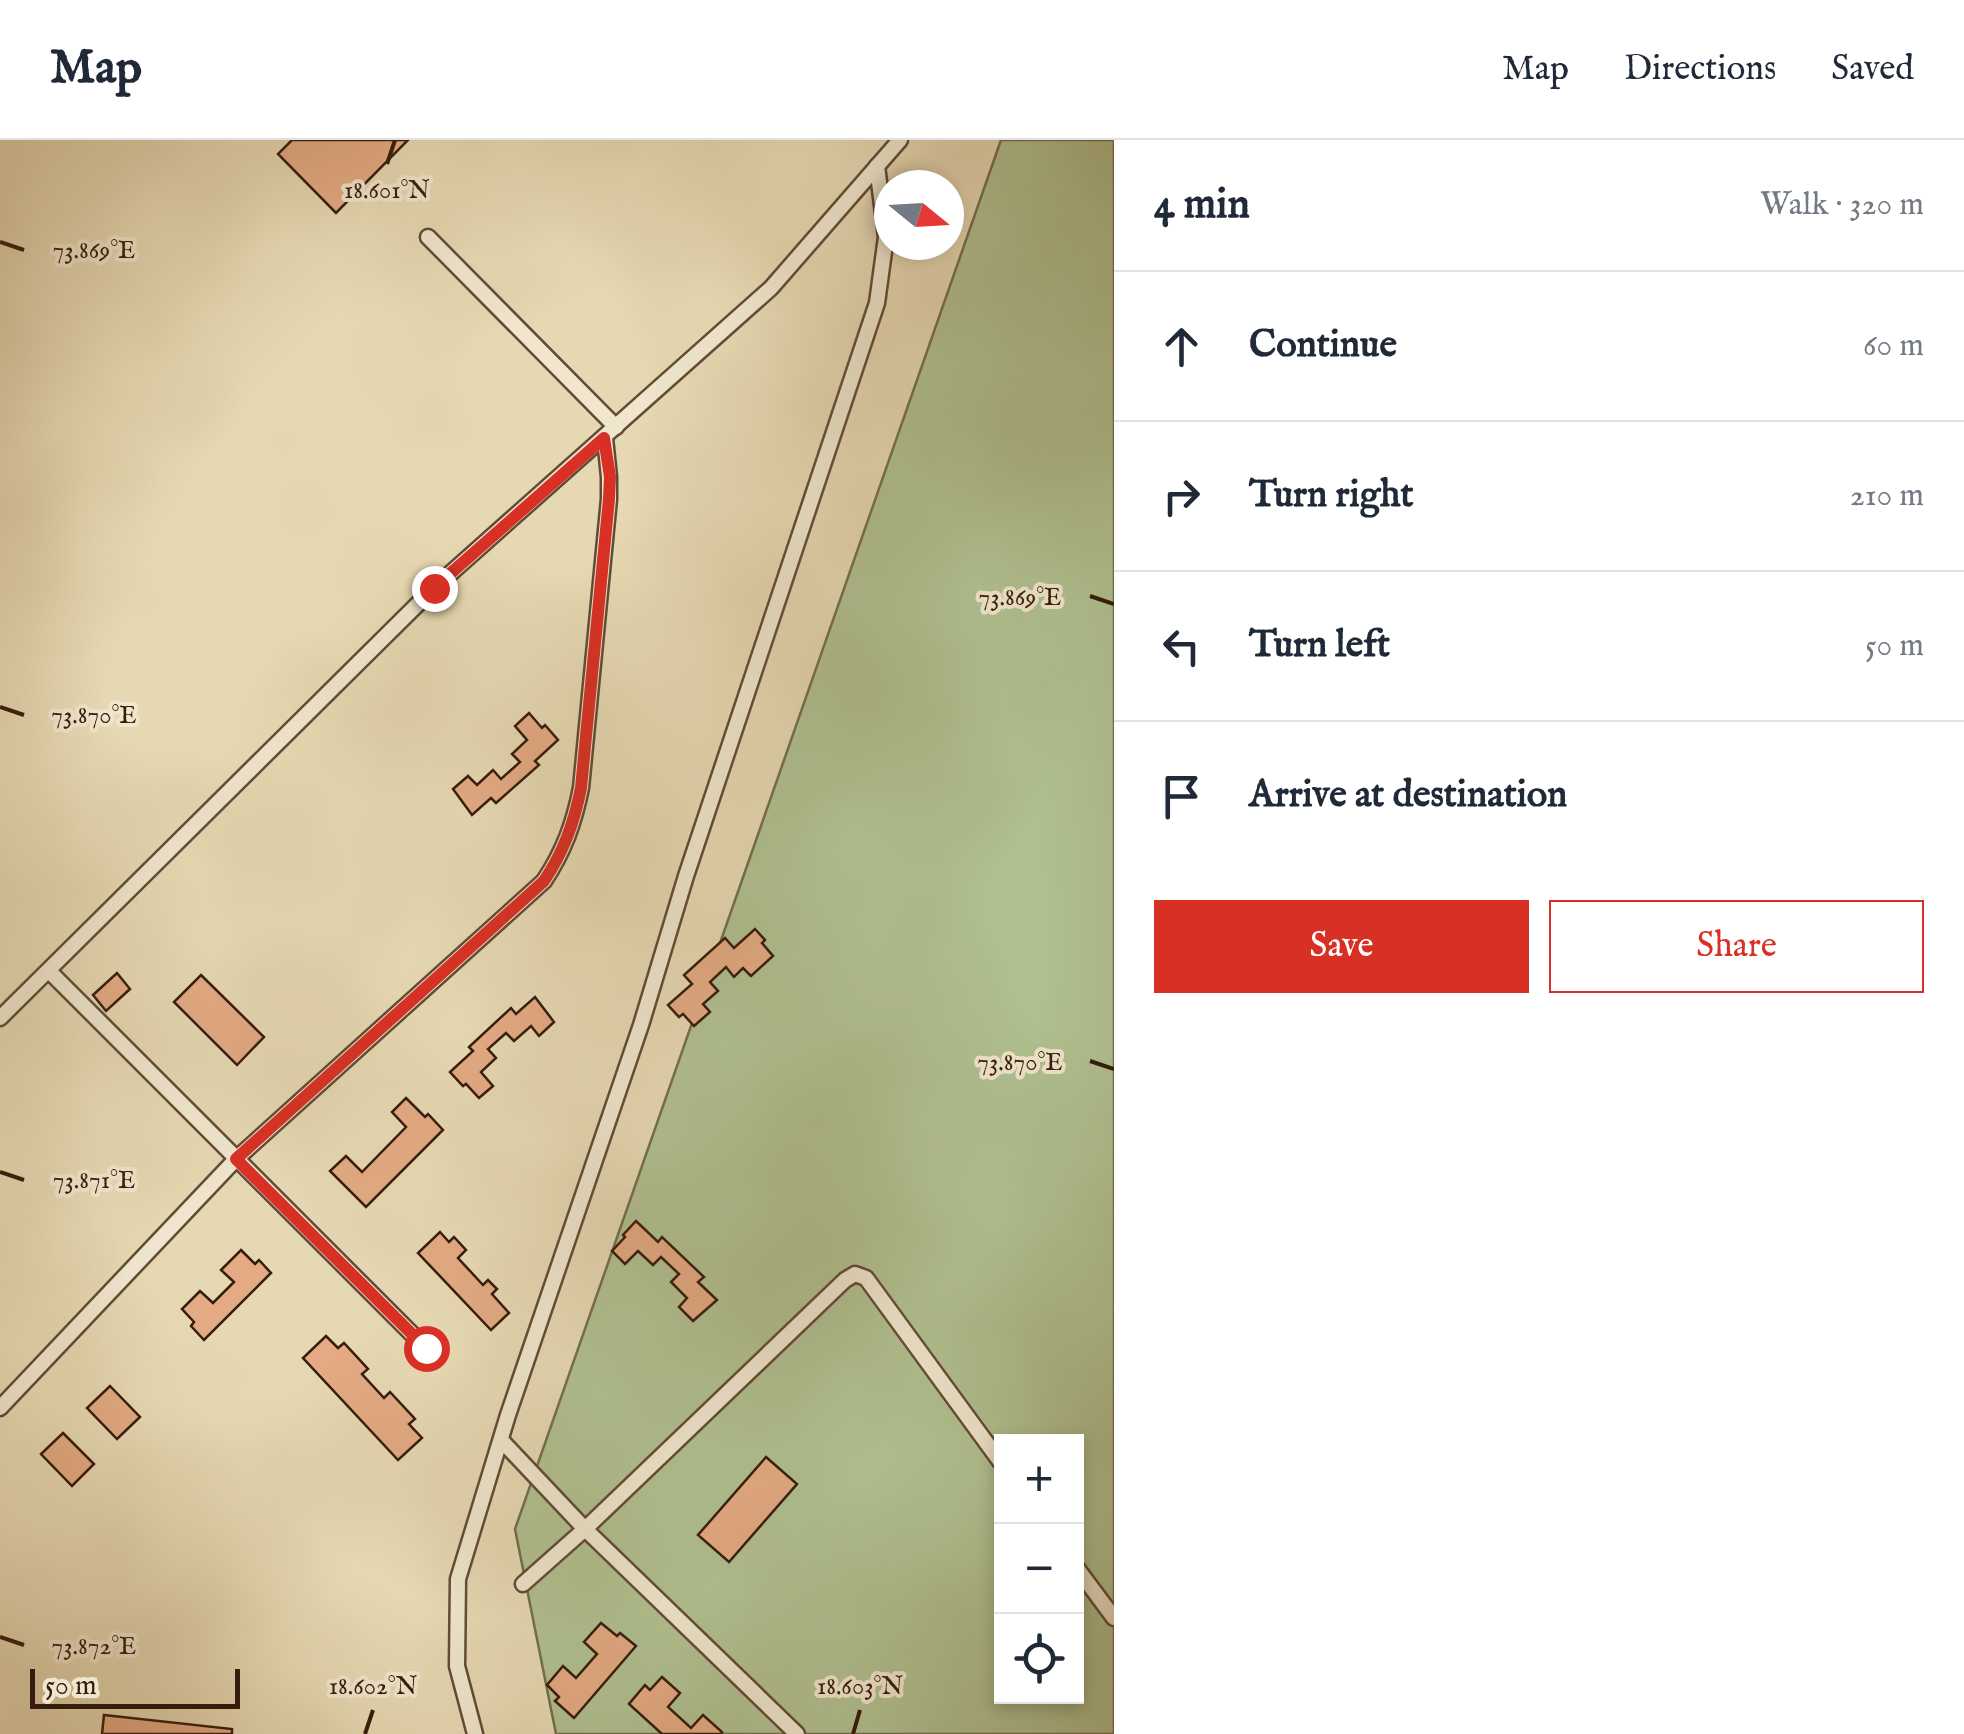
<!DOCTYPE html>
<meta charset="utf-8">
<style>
body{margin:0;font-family:"IM FELL English",serif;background:#f2f2f3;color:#1f2937}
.controls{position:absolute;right:30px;bottom:30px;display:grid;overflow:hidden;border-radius:0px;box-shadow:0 5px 15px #0003}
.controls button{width:90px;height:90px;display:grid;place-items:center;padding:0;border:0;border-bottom:2px solid #e0e1e3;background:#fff;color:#1f2937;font:50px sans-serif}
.compass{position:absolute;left:874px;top:30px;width:90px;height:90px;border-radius:50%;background:#fff;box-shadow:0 5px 15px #0003;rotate:108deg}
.scale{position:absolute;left:30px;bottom:25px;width:210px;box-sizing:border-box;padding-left:10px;border:5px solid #361c0d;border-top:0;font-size:28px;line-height:35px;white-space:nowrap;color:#361c0d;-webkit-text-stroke:8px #efe6cd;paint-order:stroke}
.stop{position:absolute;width:30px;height:30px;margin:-22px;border:8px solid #d93025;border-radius:50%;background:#fff}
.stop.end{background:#d93025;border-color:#fff;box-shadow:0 2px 10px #0008}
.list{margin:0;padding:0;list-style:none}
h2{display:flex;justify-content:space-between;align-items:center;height:130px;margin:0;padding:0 40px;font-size:42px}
h2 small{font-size:32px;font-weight:400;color:#747a83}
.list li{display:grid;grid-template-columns:65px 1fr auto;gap:30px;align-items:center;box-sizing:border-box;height:150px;padding:0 40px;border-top:2px solid #e0e1e3}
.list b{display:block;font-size:38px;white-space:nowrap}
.list em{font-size:32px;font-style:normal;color:#747a83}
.actions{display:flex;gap:20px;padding:30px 40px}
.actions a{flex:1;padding:22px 0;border:2px solid #d93025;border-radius:0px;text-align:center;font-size:35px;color:#d93025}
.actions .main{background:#d93025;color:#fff}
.icon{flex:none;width:55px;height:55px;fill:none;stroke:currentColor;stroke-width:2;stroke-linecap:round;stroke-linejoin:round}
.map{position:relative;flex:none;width:1114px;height:1594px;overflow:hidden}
header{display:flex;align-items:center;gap:60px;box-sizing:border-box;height:140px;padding:0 50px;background:#fff;border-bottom:2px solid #e0e1e3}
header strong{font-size:48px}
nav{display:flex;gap:55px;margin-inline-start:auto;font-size:35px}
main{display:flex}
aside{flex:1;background:#fff}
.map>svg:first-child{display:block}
.green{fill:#b0c090;stroke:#736e4e;stroke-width:2.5;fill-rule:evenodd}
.building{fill:#e3aa83;stroke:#361c0d;stroke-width:2.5}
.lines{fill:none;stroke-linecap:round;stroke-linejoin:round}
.service-casing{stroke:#624b36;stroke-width:19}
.service{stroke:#efe6cd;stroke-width:14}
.route{stroke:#d93025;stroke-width:12}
.ticks{fill:none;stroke:#361c0d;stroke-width:4}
.ticks-label{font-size:25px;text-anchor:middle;fill:#361c0d;stroke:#efe6cd;stroke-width:8;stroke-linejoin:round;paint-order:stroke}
</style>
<header>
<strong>Map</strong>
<nav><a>Map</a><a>Directions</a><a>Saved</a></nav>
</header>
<main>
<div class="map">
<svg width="1114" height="1594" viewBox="0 0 1114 1594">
<rect width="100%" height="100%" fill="#e6d8b2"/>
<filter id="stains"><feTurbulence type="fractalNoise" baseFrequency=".002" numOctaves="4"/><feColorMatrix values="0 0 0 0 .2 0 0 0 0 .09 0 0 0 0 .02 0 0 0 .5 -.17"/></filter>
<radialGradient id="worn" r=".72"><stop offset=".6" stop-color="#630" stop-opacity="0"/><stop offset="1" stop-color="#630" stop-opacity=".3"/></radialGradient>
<path class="green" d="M1001 0H1114V1594H556L515 1389ZM1002 1302H1076V1556H1002Z"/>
<g class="building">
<polygon points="292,0 408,0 336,73 278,14"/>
<polygon points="529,573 542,588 545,585 558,600 535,621 539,625 496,663 491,658 472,675 453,649 468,636 477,645 493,630 501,639 520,622 512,614 527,600 515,586"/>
<polygon points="755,789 765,800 762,803 773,816 751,836 743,828 734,837 726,827 710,842 718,851 703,864 710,872 694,886 683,874 679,877 668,865 692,844 684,835 725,798 734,808"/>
<polygon points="117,833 130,849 106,871 93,855"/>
<polygon points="201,835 264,897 237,925 174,862"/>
<polygon points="535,857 554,882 539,896 531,886 514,901 506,893 488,909 496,918 481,932 493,946 479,958 466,944 463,946 450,932 473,911 469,907 511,868 516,874"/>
<polygon points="406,958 425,977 428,974 443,990 366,1067 330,1031 346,1016 362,1032 406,987 392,972"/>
<polygon points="636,1081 658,1102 662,1097 704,1137 698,1142 717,1160 693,1181 679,1167 687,1158 671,1142 679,1134 661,1117 653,1125 638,1111 625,1124 612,1111 625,1097 623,1095"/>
<polygon points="440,1092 449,1102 454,1097 466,1110 458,1118 483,1145 488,1140 497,1149 492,1154 509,1173 491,1190 418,1113"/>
<polygon points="241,1110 255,1124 259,1120 271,1133 204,1200 191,1186 194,1182 182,1169 200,1151 213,1163 234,1142 221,1130"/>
<polygon points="326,1196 338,1208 344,1203 368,1229 362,1234 384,1258 390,1252 415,1279 409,1284 422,1298 398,1320 303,1218"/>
<polygon points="110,1246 140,1277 117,1299 87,1268"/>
<polygon points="63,1293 94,1324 72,1346 41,1314"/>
<polygon points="766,1317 797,1344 729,1422 698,1395"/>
<polygon points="601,1483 617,1496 620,1493 636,1506 574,1578 555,1561 559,1557 547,1545 563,1526 576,1538 597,1514 584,1502"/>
<polygon points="662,1537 680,1553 668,1567 691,1588 703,1575 722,1592 721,1594 662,1594 629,1564 645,1545 650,1550"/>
<polygon points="104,1575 232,1589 232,1594 102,1594"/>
</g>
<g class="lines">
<g class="service-casing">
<g id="service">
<polyline points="428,97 616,287"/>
<polyline points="49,831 426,1208"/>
<polyline points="0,878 434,448 771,148 900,0"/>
<path d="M0 1268 236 1019 544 741C564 711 574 683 581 648L609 359V337L605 298"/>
<polyline points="501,1300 585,1389 797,1594"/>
<polyline points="1076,1427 1114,1478"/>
<polyline points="523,1444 585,1389 845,1140 855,1134 866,1138 1002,1324"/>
<polyline points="475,1594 457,1526 458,1439 508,1275 641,885 686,736 877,163 886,97 877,26"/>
</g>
</g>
<use href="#service" class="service"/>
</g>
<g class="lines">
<path class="route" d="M426 1208 236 1019 544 741C564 711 574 683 581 648L609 359 610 337 604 298 434 448"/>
</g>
<path class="ticks" d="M387 24 395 0M0 102 24 110M1090 456 1114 464M0 567 24 575M1090 921 1114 929M0 1032 24 1040M0 1497 24 1505M365 1594 373 1570M853 1594 860 1570"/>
<g class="ticks-label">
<text x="387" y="58">18.601°N</text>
<text x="94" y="118">73.869°E</text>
<text x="1020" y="465">73.869°E</text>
<text x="94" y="583">73.870°E</text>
<text x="1020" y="930">73.870°E</text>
<text x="94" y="1048">73.871°E</text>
<text x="94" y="1514">73.872°E</text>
<text x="373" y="1554">18.602°N</text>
<text x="860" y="1554">18.603°N</text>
</g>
<rect width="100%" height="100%" filter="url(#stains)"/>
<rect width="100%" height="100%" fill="url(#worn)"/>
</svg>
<div class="controls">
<button>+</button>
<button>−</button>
<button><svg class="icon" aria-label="locate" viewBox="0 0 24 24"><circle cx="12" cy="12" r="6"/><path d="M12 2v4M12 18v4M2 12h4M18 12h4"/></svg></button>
</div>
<svg class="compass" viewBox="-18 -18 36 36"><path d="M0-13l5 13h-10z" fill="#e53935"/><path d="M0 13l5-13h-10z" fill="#747a83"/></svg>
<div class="scale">50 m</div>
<div class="stop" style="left:426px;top:1208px"></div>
<div class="stop end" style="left:434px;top:448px"></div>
</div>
<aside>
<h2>4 min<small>Walk · 320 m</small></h2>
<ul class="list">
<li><svg class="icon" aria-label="ahead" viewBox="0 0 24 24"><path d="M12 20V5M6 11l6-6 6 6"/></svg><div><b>Continue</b></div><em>60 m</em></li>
<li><svg class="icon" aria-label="right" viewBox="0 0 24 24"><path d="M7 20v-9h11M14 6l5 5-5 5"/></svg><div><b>Turn right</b></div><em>210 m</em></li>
<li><svg class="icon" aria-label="left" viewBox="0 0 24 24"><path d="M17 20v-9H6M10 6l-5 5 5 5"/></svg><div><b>Turn left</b></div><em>50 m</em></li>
<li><svg class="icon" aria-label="arrive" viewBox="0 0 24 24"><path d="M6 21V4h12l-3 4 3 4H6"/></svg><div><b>Arrive at destination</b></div></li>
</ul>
<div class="actions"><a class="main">Save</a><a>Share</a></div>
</aside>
</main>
